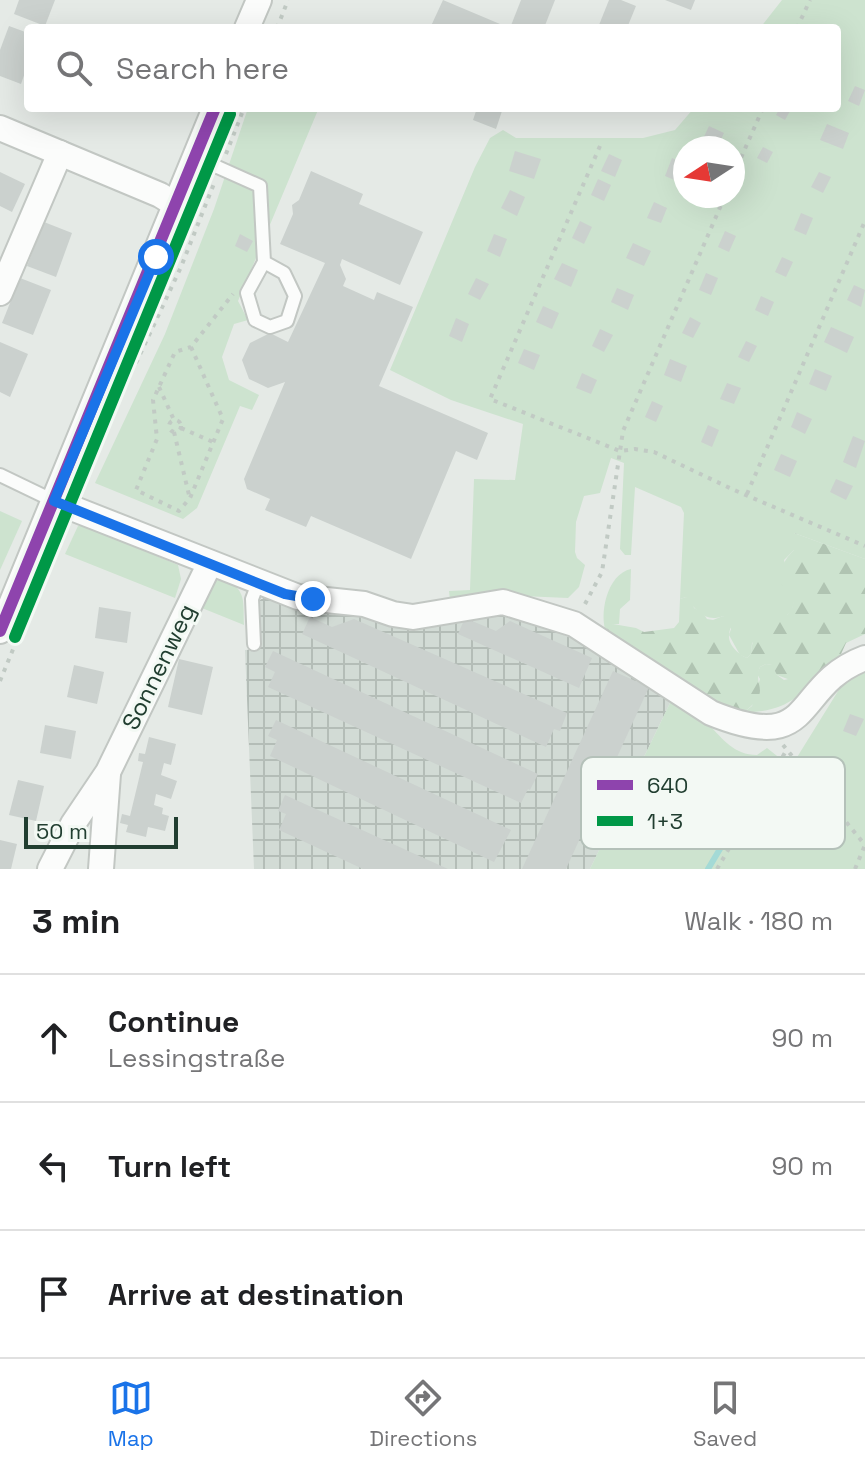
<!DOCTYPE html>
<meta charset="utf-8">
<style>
body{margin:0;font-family:"Space Grotesk",sans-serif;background:#f6f6f6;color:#202124}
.compass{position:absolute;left:673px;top:136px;width:72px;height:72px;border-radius:50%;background:#fff;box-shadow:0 8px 32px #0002;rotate:258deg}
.scale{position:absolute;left:24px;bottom:20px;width:154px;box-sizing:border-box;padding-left:8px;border:4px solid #213e30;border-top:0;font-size:22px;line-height:28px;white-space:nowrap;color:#213e30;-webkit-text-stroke:6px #f3f9f4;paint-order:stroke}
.stop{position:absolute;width:24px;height:24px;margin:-18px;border:6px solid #1a73e8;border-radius:50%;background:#fff}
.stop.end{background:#1a73e8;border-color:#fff;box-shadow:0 2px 8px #0008}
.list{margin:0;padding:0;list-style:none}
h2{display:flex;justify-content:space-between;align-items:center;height:104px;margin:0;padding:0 32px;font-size:34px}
h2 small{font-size:26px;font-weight:400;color:#757577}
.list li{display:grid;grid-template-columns:52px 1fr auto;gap:24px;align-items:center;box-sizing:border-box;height:128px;padding:0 32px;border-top:2px solid #e0e0e0}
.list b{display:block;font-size:30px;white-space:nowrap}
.list p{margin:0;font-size:26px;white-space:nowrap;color:#757577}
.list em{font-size:26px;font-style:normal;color:#757577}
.icon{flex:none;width:44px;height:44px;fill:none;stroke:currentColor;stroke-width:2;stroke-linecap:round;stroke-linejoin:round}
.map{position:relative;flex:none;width:865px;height:869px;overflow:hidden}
.search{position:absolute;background:#fff;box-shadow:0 8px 32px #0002;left:24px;right:24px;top:24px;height:88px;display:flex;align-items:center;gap:20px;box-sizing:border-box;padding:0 28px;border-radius:8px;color:#757577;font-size:30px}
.sheet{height:488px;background:#fff}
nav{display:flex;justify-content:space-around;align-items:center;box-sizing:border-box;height:112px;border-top:2px solid #e0e0e0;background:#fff;font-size:22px;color:#757577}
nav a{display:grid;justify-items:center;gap:4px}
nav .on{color:#1a73e8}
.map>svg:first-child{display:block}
.industrial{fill:url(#industrial-grid)}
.green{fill:#cde3cf;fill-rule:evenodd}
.forest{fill:url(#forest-firs)}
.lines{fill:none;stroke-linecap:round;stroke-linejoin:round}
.stream{stroke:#a4dad6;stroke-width:6}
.building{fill:#cbd1ce}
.lane-casing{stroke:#c2c7c3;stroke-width:16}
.street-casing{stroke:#c2c7c3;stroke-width:28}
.path{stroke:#c1cac4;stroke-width:4;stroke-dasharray:4 6;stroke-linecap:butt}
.lane{stroke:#fbfcfb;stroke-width:12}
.street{stroke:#fbfcfb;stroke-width:24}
.bus-1-casing{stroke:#f3f9f4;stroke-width:18}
.bus-2-casing{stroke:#f3f9f4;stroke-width:18}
.bus-1{stroke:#8e44ad;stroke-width:12}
.bus-2{stroke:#009847;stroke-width:12}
.route{stroke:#1a73e8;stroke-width:10}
.labels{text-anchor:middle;stroke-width:6;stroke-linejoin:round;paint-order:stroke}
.street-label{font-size:24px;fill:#213e30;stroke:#f3f9f4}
.key{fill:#f3f9f4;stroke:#b4c1b9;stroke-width:2}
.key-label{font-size:22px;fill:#213e30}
</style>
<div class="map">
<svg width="865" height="869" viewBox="0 0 865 869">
<defs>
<pattern id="industrial-grid" width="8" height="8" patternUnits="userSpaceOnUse" patternTransform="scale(2)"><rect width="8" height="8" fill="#d2dbd5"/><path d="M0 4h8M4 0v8" fill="none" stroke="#b4bdb7"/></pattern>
<pattern id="forest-firs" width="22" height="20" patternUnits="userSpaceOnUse" patternTransform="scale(2)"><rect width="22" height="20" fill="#cde3cf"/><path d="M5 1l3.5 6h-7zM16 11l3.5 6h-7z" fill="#b0c4b2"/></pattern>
</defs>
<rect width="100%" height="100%" fill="#e5eae6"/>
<polygon class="industrial" points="266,596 511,611 595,649 614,665 656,690 670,703 590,869 254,869 245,650 258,649 257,607 260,600"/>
<g class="green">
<path d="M782 0H865V559L794 533V550L784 560 794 601 792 611 752 643 751 654 747 658 740 655 729 635 731 629 723 616C706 623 696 611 686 597L680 599 684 513 681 507 635 487 631 555H625L620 549 624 463 611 458 600 493 584 496 576 522 575 552 577 558 585 565 579 587 568 598 522 596 450 600 449 591 470 590 474 479 515 480 523 424 451 400 390 370 475 167 490 138 503 130 516 138H643L675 130 694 108H837V28H760ZM685 148H733V196H685Z"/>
<polygon points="248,108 318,110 238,301 248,320 234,324 222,357 229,380 259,395 252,410 240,406 197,508 183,519 95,483 165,334 214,209"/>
<polygon points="0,511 22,521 0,570"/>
<polygon points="83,525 178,565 181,579 175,598 65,554 78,526"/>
<path d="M631 569 630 600 620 609 619 624H613L607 635C598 615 607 574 631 569Z"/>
<path d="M224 578C247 591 243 601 244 625L197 606 210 583Z"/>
<path d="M766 664 773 665 777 675 784 680 825 671C801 697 782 713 744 712L752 706 760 679 757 674 760 667Z"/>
<path d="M865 664V869H590L670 703H676C687 710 700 716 709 725 723 739 734 755 757 755L767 748 791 767 848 675Z"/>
</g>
<path class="forest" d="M794 533 865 559V634L846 643 837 663 825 671 793 681 777 675 772 665 766 664 760 667C752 687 773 690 744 712L715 705 607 635 608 627 613 624 636 628 644 632 674 628 679 622 680 599 686 597 692 600 694 608 703 613 707 619 713 620 723 616 731 623C731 628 729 631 729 635 728 645 739 655 747 658L751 654C752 634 762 610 787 615 798 605 793 593 782 585 780 569 782 562 794 550Z"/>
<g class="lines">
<polyline class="stream" points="708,869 767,770"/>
</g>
<g class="building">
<polygon points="19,0 55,0 45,26 14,14"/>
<polygon points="443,0 500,24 498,28 431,26"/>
<polygon points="521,0 555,0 544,28 510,28"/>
<polygon points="609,0 621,0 636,6 627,28 607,28 599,25"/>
<polygon points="665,0 695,0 691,10"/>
<polygon points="9,26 28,33 28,64 21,84 0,76 0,50"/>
<polygon points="855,86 865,90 859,106 848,101"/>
<polygon points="477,108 503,108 496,129 473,120"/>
<polygon points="780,108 790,111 785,120 776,115"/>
<polygon points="827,124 849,133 843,149 820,140"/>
<polygon points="709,126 724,133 717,148 702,141"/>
<polygon points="763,147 773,152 767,163 757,158"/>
<polygon points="515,151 541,159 534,179 509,171"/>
<polygon points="609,154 622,160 615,177 601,171"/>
<polygon points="672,158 685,164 679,182 665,176"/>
<polygon points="311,171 363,194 359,204 423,232 400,285 342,259 340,265 346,279 343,286 374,300 377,292 413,307 379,386 488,433 477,460 456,451 411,559 311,516 306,527 265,510 270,499 247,489 244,479 285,382 268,388 249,379 242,360 250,343 270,333 288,342 325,263 280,244 293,214 292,205 299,200"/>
<polygon points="0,172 25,184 12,212 0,206"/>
<polygon points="819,172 831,177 823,193 811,187"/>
<polygon points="598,179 611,185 604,201 591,195"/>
<polygon points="510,190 525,197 517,216 501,208"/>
<polygon points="654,202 667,208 661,223 647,218"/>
<polygon points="801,213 813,218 806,235 794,230"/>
<polygon points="580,221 592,227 584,244 572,238"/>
<polygon points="44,222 72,233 56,277 27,266"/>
<polygon points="725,231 736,236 729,252 718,247"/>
<polygon points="240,234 253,241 247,252 235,246"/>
<polygon points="494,234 507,239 500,257 487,251"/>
<polygon points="633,243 651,251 644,266 626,258"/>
<polygon points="782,257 793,262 786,277 775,272"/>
<polygon points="562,263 578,270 571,287 554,279"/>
<polygon points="706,273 718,278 711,295 699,290"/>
<polygon points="20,278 51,290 33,335 2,323"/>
<polygon points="476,278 489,284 480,300 468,294"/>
<polygon points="854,285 865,290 861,307 847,300"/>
<polygon points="617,288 634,295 628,310 611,302"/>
<polygon points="761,296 774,302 768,316 755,310"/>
<polygon points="543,306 559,313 552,329 536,322"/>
<polygon points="690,317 701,323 693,338 682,333"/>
<polygon points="456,318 469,324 462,342 449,336"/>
<polygon points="831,327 854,337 847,353 824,342"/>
<polygon points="600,329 613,335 604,352 592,346"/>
<polygon points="746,341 757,346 749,362 738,357"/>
<polygon points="0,342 28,354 10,397 0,392"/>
<polygon points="524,349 540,355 534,370 518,363"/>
<polygon points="670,359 687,366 681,382 664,375"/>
<polygon points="815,369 832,376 826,391 809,384"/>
<polygon points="582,373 597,380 591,394 576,388"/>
<polygon points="727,383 741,388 734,404 720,399"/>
<polygon points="652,401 663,406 656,422 645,417"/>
<polygon points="797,412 812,419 805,434 791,427"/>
<polygon points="708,425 719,430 712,447 701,442"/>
<polygon points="853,436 865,441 856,468 843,462"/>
<polygon points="781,454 797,461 790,477 774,470"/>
<polygon points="836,479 853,486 846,500 830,492"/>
<polygon points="99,607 131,612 127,643 95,638"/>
<polygon points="310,617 332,627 354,619 567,713 560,731 554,729 546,747 302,634"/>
<polygon points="465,618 496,631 510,621 592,658 579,688 458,634"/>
<polygon points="273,651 538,774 530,790 528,789 521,803 268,687 275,672 265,667"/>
<polygon points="179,659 213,667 202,715 168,707"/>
<polygon points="74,665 104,672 97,704 67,697"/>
<polygon points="613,671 649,687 566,869 522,869"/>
<polygon points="850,714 864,719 856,736 843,731"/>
<polygon points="276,720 511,830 494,862 270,756 277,740 268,736"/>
<polygon points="45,725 76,731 71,759 40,753"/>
<polygon points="149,737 176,744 171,765 164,763 161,775 177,781 171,799 156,794 154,805 163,808 162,814 169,816 165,831 148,827 146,837 126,832 128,825 120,823 122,814 130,816 143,762 138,761 139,753 145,754"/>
<polygon points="18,780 44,786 36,821 9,815"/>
<polygon points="285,795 448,869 363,869 279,830 286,814 278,811"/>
<polygon points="0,840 17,844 11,869 0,869"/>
</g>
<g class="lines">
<g class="lane-casing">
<g id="lane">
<polyline points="195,157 260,186 264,262 284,273 295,296 287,321 270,327 255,320 247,293 264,262"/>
<polyline points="0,475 54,501"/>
<polyline points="254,644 252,599 258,583"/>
</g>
</g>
<g class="street-casing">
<g id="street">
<polyline points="247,28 259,0"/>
<polyline points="0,128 160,195 176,205"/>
<polyline points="0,293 60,153"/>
<path d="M54 501 298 597 364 604 393 614 413 617 503 602 574 624 711 713C819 757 790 686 865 658"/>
<polyline points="0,631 215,108"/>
<polyline points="50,869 73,824 108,772 210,563"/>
<polyline points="101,869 108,774"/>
</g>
</g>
<g class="path">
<polyline points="277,28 288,0"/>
<polyline points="797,28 810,0"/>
<polyline points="600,146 490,399 620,451 635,449 654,452 734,490 865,546"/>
<polyline points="226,154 244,108"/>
<polyline points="733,176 763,108"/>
<polyline points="191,347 223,419 190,498 179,511 136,490 157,439 153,400 175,352 191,347 233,294"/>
<polyline points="136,363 181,267 215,181"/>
<polyline points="159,387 174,420"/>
<circle cx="175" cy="426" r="6"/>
<polyline points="181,428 213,442"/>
<polyline points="174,432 189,495"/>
<polyline points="747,494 865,221"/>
<polyline points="585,604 602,572 623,431 725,196"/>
<polyline points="0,681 14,647"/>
<polyline points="783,745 865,845"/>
<polyline points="717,869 786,751"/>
<polyline points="855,869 865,845"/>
</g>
<use href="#lane" class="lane"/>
<use href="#street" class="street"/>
<g class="bus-1-casing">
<polyline id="bus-1" points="0,631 215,108"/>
</g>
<g class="bus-2-casing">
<polyline id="bus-2" points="15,637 230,114"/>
</g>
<use href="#bus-1" class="bus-1"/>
<use href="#bus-2" class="bus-2"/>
</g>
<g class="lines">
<polyline class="route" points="156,257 54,501 285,594 313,599"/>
</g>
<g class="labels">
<g class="street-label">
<text transform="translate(159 667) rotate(-64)" y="8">Sonnenweg</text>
</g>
</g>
<rect x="581" y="757" width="264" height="92" rx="12" class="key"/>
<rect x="597" y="780" width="36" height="10" fill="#8e44ad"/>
<rect x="597" y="816" width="36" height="10" fill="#009847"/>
<g class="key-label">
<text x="647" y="793">640</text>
<text x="647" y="829">1+3</text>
</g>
</svg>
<svg class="compass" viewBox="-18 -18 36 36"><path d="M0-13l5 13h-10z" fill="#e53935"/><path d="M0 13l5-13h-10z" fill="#757577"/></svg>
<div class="scale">50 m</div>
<div class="stop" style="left:156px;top:257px"></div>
<div class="stop end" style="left:313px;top:599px"></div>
<div class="search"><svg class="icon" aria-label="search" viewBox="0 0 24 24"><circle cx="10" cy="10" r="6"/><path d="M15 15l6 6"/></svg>Search here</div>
</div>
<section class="sheet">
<h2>3 min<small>Walk · 180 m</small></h2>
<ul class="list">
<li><svg class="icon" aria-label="ahead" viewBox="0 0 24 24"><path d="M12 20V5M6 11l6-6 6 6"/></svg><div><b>Continue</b><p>Lessingstraße</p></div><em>90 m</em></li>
<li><svg class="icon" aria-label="left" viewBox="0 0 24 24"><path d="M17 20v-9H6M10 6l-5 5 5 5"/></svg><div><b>Turn left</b></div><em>90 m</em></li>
<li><svg class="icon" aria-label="arrive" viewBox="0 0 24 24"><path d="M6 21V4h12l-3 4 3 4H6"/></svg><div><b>Arrive at destination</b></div></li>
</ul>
</section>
<nav>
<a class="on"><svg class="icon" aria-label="map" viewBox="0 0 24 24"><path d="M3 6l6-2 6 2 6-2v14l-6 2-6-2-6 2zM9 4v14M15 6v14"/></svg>Map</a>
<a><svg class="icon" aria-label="directions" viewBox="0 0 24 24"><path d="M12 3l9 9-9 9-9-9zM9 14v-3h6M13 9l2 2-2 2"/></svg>Directions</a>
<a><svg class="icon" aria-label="saved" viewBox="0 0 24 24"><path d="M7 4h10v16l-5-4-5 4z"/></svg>Saved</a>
</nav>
